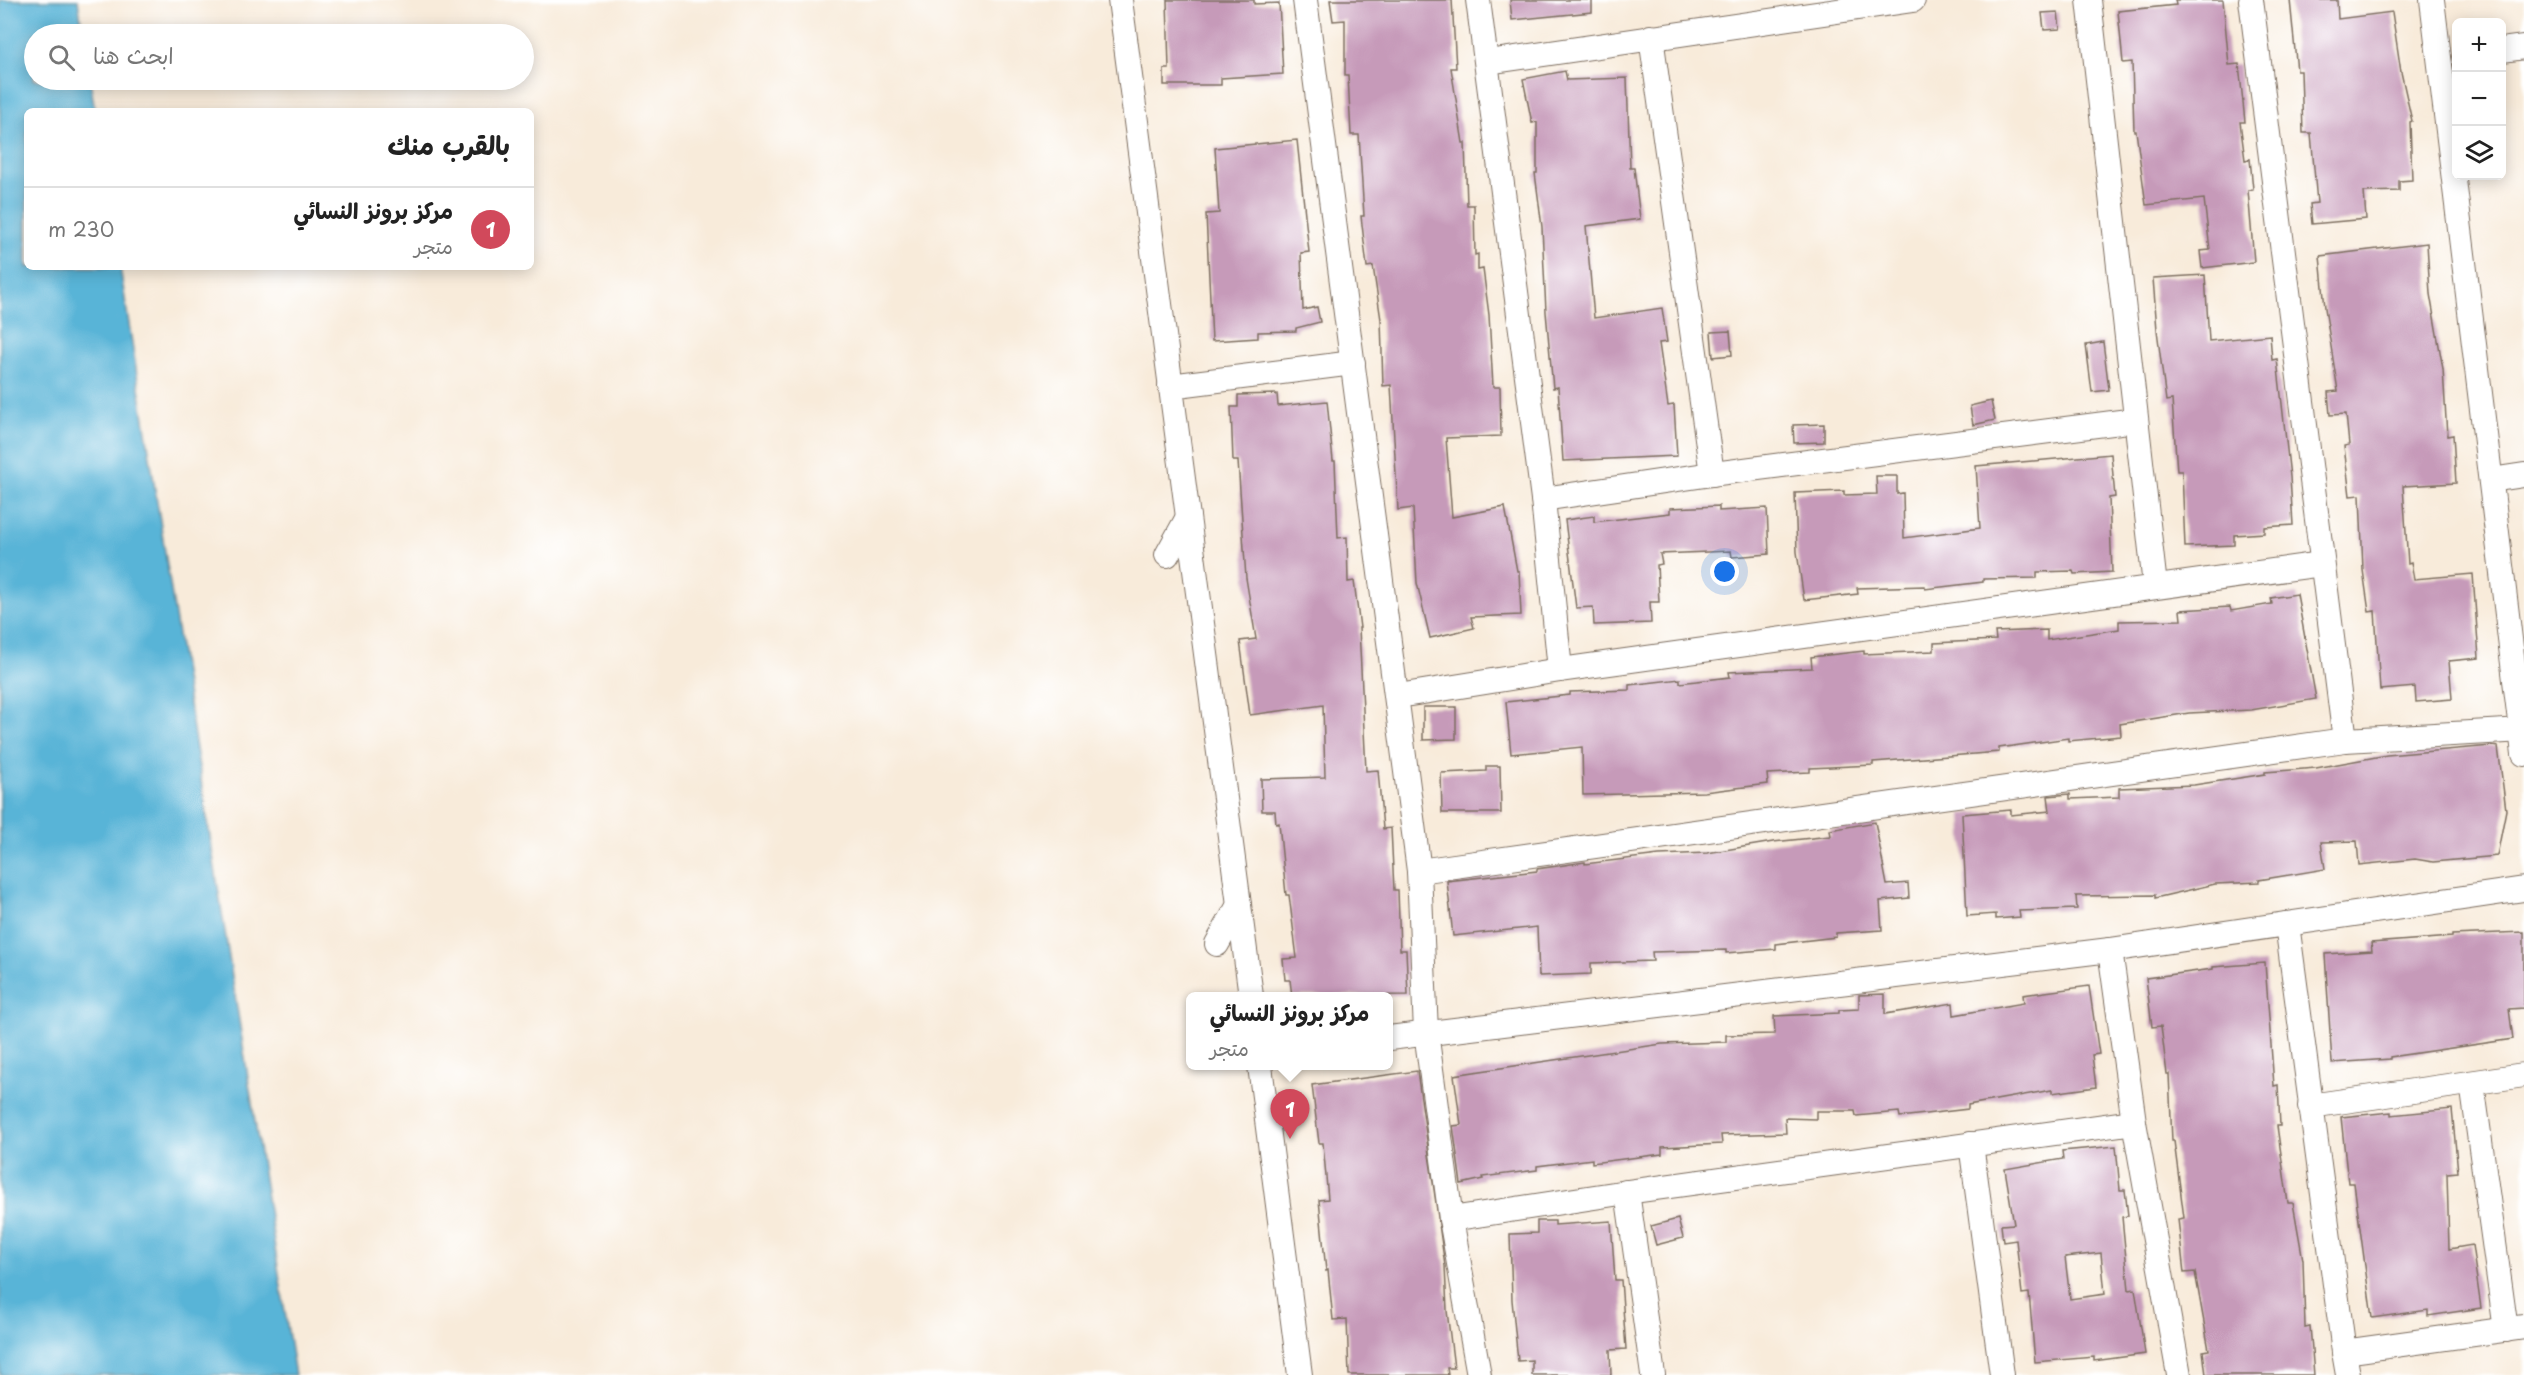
<!DOCTYPE html>
<html lang="ar">
<meta charset="utf-8">
<style>
body{margin:0;font-family:"Playpen Sans","Playpen Sans Arabic",sans-serif;background:#f6f6f6;color:#222;direction:rtl}
.controls{position:absolute;right:18px;top:18px;display:grid;overflow:hidden;border-radius:9px;box-shadow:0 3px 15px #0003}
.controls button{width:54px;height:54px;display:grid;place-items:center;padding:0;border:0;border-bottom:2px solid #e0e0e0;background:#fff;color:#222;font:30px sans-serif}
.you{position:absolute;left:1725px;top:572px;width:21px;height:21px;margin:-15px;border:4px solid #fff;border-radius:50%;background:#1a73e8;box-shadow:0 0 0 9px #1a73e833}
.badge{display:grid;place-items:center;width:39px;height:39px;border-radius:50%;background:#d1495b;color:#fff;font-size:20px;font-weight:700}
.pin{position:absolute;translate:-50% -50px;filter:drop-shadow(0 2px 3px #0008)}
.pin::after{content:'';position:absolute;top:32px;width:21px;height:18px;background:inherit;clip-path:polygon(0 0,100% 0,50% 100%)}
.popup{position:absolute;left:1186px;top:992px;width:207px;height:78px;box-sizing:border-box;display:grid;place-content:center;border-radius:9px;background:#fff;filter:drop-shadow(0 2px 4px #0005);font-size:20px;white-space:nowrap;color:#767676}
.popup b{font-size:22px;color:#222}
.popup::after{content:'';position:absolute;left:50%;top:100%;margin-left:-12px;border:12px solid transparent;border-top-color:#fff}
.list{margin:0;padding:0;list-style:none}
h2{display:flex;justify-content:space-between;align-items:center;height:78px;margin:0;padding:0 24px;font-size:26px}
h2 small{font-size:20px;font-weight:400;color:#767676}
.list li{display:grid;grid-template-columns:39px 1fr auto;gap:18px;align-items:center;box-sizing:border-box;height:84px;padding:0 24px;border-top:2px solid #e0e0e0}
.list b{display:block;font-size:22px;white-space:nowrap}
.list p{margin:0;font-size:20px;white-space:nowrap;color:#767676}
.list em{font-size:20px;font-style:normal;color:#767676}
.icon{flex:none;width:33px;height:33px;fill:none;stroke:currentColor;stroke-width:2;stroke-linecap:round;stroke-linejoin:round}
.map{position:relative;flex:none;width:2524px;height:1375px;overflow:hidden;direction:ltr}
.search{position:absolute;background:#fff;box-shadow:0 3px 15px #0003;left:24px;top:24px;width:510px;height:66px;display:flex;align-items:center;gap:15px;box-sizing:border-box;padding:0 21px;border-radius:33px;color:#767676;font-size:22px}
.panel{position:absolute;background:#fff;box-shadow:0 3px 15px #0003;left:24px;top:108px;width:510px;height:162px;border-radius:9px;direction:rtl}
.map>svg:first-child{display:block}
.water{fill:#59b4d7;stroke:#4a6f7a;stroke-width:1.5}
.building{fill:#c69ab9;fill-rule:evenodd}
.lines{fill:none;stroke-linecap:round;stroke-linejoin:round}
.minor-casing{stroke:#7d6e60;stroke-width:26}
.minor{stroke:#fff;stroke-width:24}
</style>
<div class="map">
<svg width="2524" height="1375" viewBox="0 0 2524 1375">
<rect width="100%" height="100%" fill="#fff"/>
<filter id="ink" filterUnits="userSpaceOnUse"><feTurbulence type="fractalNoise" baseFrequency=".0167" numOctaves="2"/><feDisplacementMap in="SourceGraphic" scale="12" xChannelSelector="R" yChannelSelector="G"/><feConvolveMatrix kernelMatrix="1 2 1 2 8 2 1 2 1" color-interpolation-filters="sRGB"/></filter>
<filter id="wash" filterUnits="userSpaceOnUse"><feTurbulence type="fractalNoise" baseFrequency=".008" numOctaves="4" result="noise"/><feDisplacementMap in="SourceGraphic" scale="24" xChannelSelector="R" yChannelSelector="G"/><feGaussianBlur stdDeviation="1.35" result="paint"/><feColorMatrix in="noise" values="0 0 0 0 0 0 0 0 0 0 0 0 0 0 0 0 0 1.4 0 .05"/><feComposite in="paint" operator="in"/></filter>
<g filter="url(#wash)">
<rect width="100%" height="100%" fill="#f8ebda"/>
<polygon class="water" points="0,0 78,0 83,34 34,34 34,80 90,80 95,111 27,111 27,267 120,267 295,1375 0,1375"/>
<g id="blocks">
<g class="building">
<polygon points="1167,0 1254,0 1254,4 1279,3 1283,74 1221,78 1221,85 1164,85 1164,69 1169,69"/>
<polygon points="1330,0 1452,0 1456,68 1451,68 1463,143 1465,143 1467,205 1474,205 1475,255 1478,254 1478,270 1483,269 1489,315 1493,387 1500,387 1501,436 1446,438 1452,517 1505,507 1517,571 1519,571 1521,615 1471,617 1474,628 1430,638 1417,583 1413,508 1398,510 1391,385 1383,386 1381,320 1373,266 1367,267 1361,216 1364,216 1359,135 1351,135 1348,75 1345,75 1345,20 1333,21"/>
<polygon points="1510,0 1592,0 1592,12 1512,20"/>
<polygon points="2175,0 2223,0 2229,65 2239,64 2245,122 2240,122 2245,160 2250,159 2253,189 2248,190 2254,262 2202,268 2200,251 2210,250 2204,199 2146,205 2136,131 2134,131 2132,62 2123,63 2118,11 2176,5"/>
<polygon points="2290,0 2337,0 2338,19 2392,12 2401,72 2412,121 2410,122 2412,180 2399,181 2399,191 2364,192 2366,219 2312,224 2310,204 2317,203 2311,133 2303,133 2301,71 2297,71"/>
<polygon points="2058,12 2060,29 2044,30 2042,13"/>
<polygon points="1565,71 1567,80 1627,78 1630,168 1634,168 1640,219 1586,226 1594,318 1662,308 1667,342 1659,343 1668,406 1674,405 1677,456 1563,461 1558,387 1553,388 1546,312 1542,227 1535,173 1537,173 1537,122 1532,123 1523,79"/>
<polygon points="1297,140 1309,252 1301,253 1303,310 1317,307 1320,322 1296,328 1296,331 1258,332 1258,338 1212,341 1206,214 1219,213 1215,148"/>
<polygon points="2427,243 2430,294 2443,369 2447,436 2453,435 2456,483 2403,486 2408,564 2411,563 2414,579 2473,574 2479,658 2449,661 2452,699 2416,702 2415,687 2380,690 2375,611 2369,612 2363,570 2360,495 2350,496 2344,446 2349,445 2346,414 2330,415 2328,392 2338,391 2325,308 2320,256"/>
<polygon points="2205,275 2209,341 2270,335 2272,360 2277,359 2290,477 2293,525 2264,527 2264,533 2234,535 2234,545 2185,547 2182,471 2177,471 2172,400 2166,401 2157,330 2153,278"/>
<polygon points="1730,331 1732,355 1713,357 1711,332"/>
<polygon points="2103,342 2109,390 2092,392 2086,345"/>
<polygon points="1277,394 1278,406 1327,401 1333,461 1335,461 1338,538 1347,537 1348,582 1354,581 1360,628 1359,628 1366,771 1378,770 1383,829 1391,828 1394,890 1398,890 1400,950 1406,950 1408,995 1292,996 1290,980 1285,980 1283,959 1297,958 1289,895 1286,895 1279,823 1276,824 1275,811 1262,811 1261,779 1325,777 1323,705 1250,715 1240,641 1256,639 1246,578 1238,461 1233,461 1231,407 1238,407 1238,395"/>
<polygon points="1991,401 1995,420 1973,425 1970,406"/>
<polygon points="1824,424 1824,442 1794,443 1793,425"/>
<polygon points="2111,454 2115,497 2109,498 2112,572 2074,574 2073,571 2037,572 2037,578 1983,579 1983,582 1925,589 1925,586 1857,588 1858,594 1804,600 1797,552 1795,493 1844,491 1844,495 1877,494 1876,476 1897,476 1897,494 1903,493 1904,538 1980,528 1976,466"/>
<polygon points="1719,506 1719,511 1767,508 1769,554 1732,557 1731,551 1660,554 1662,564 1657,565 1659,602 1650,602 1651,623 1594,625 1593,607 1576,608 1565,520 1594,516 1594,522 1670,513 1670,508"/>
<polygon points="2297,594 2316,699 2251,710 2189,713 2120,724 2121,736 2068,741 2068,738 1999,748 1999,752 1873,762 1873,765 1810,768 1810,772 1767,774 1768,784 1704,792 1583,795 1582,747 1511,754 1506,702 1570,695 1570,692 1629,690 1629,685 1680,679 1680,683 1730,677 1729,672 1812,668 1811,657 1864,651 1864,654 1934,651 1934,643 1996,640 1995,632 2047,630 2047,640 2119,629 2119,621 2181,620 2180,610 2230,607 2231,611 2272,604 2271,598"/>
<polygon points="1423,707 1456,707 1456,739 1423,740"/>
<polygon points="2492,746 2498,747 2506,810 2497,856 2433,862 2415,859 2359,865 2357,841 2321,842 2325,869 2259,880 2259,882 2215,884 2155,898 2155,895 2076,896 2077,909 2019,911 2020,917 1996,919 1996,914 1967,916 1962,814 2011,810 2011,815 2050,811 2048,796 2070,794 2070,799 2119,797 2119,788 2194,785 2265,774 2265,772 2316,768 2387,755"/>
<polygon points="1486,766 1500,766 1501,813 1442,813 1441,773 1486,771"/>
<polygon points="1875,822 1887,885 1908,883 1909,898 1880,901 1882,930 1836,933 1836,937 1776,944 1776,949 1726,953 1726,950 1652,952 1653,961 1591,963 1591,974 1539,976 1537,927 1453,936 1447,881 1537,871 1537,869 1585,862 1585,864 1659,855 1707,853 1773,842 1831,836 1830,830"/>
<polygon points="2524,932 2524,1008 2509,1009 2513,1039 2390,1057 2390,1059 2332,1063 2325,954 2372,951 2371,943 2452,937 2452,935"/>
<polygon points="2265,963 2274,1086 2278,1085 2280,1126 2277,1126 2288,1203 2293,1203 2303,1260 2305,1327 2310,1326 2314,1375 2206,1375 2203,1351 2209,1350 2195,1272 2184,1273 2178,1219 2184,1218 2174,1141 2172,1141 2169,1074 2167,1074 2161,1026 2152,1027 2146,978 2213,969 2213,967"/>
<polygon points="2089,986 2099,1054 2092,1055 2096,1087 2052,1093 2052,1090 1968,1105 1968,1109 1900,1117 1899,1112 1856,1116 1855,1111 1816,1111 1816,1119 1785,1118 1786,1133 1721,1135 1722,1144 1662,1147 1662,1154 1592,1163 1592,1159 1537,1166 1537,1170 1482,1177 1483,1179 1461,1184 1453,1126 1461,1125 1454,1075 1662,1044 1726,1042 1726,1035 1775,1034 1774,1016 1839,1013 1839,1010 1859,1009 1859,995 1885,994 1885,1014 1953,1003 1954,1015 2024,1003 2023,995"/>
<polygon points="1417,1071 1445,1266 1447,1311 1454,1368 1447,1368 1448,1375 1349,1375 1347,1319 1333,1320 1328,1270 1326,1271 1319,1200 1328,1199 1323,1143 1319,1143 1312,1085"/>
<polygon points="2452,1109 2458,1172 2447,1173 2449,1249 2472,1245 2481,1308 2428,1316 2428,1310 2372,1318 2354,1183 2348,1183 2341,1117 2391,1112 2391,1115"/>
<path d="M2116 1146 2120 1190H2125L2128 1216 2122 1217 2129 1290 2135 1289 2145 1354 2094 1361V1357L2035 1362 2029 1293 2022 1294 2016 1240 2003 1242 2001 1225 2014 1224 2005 1169 2063 1159 2062 1151ZM2101 1253 2105 1294 2070 1299 2065 1257Z"/>
<polygon points="1678,1219 1683,1238 1656,1245 1651,1226"/>
<polygon points="1537,1221 1555,1221 1555,1225 1611,1221 1615,1280 1621,1280 1626,1349 1610,1350 1611,1375 1532,1375 1532,1360 1518,1361 1512,1300 1510,1234 1537,1233"/>
</g>
</g>
</g>
<g filter="url(#ink)">
<use href="#blocks" fill-opacity="0" stroke="#7d6e60" stroke-width="1.5"/>
<g class="lines">
<g class="minor-casing">
<g id="minor">
<polyline points="1120,0 1251,996"/>
<polyline points="1305,0 1419,871 1426,1032 1451,1219 1479,1375"/>
<polyline points="1478,0 1543,499 1560,670"/>
<polyline points="2089,0 2155,586"/>
<polyline points="2251,0 2345,740"/>
<polyline points="2432,0 2524,754"/>
<polyline points="1651,37 1712,474"/>
<polyline points="2502,50 2524,47"/>
<polyline points="1488,62 1913,0"/>
<polyline points="1170,386 1353,363"/>
<polyline points="2491,480 2524,475"/>
<polyline points="1543,499 1712,474 2136,420"/>
<polyline points="1167,555 1188,517"/>
<polyline points="1398,696 1560,670 2322,564"/>
<polyline points="1419,871 2345,740 2524,730"/>
<polyline points="2287,924 2344,1352 2524,1327"/>
<polyline points="1217,944 1239,905"/>
<polyline points="2110,950 2134,1122 2179,1375"/>
<polyline points="1389,1038 2110,950 2524,889"/>
<polyline points="1260,1066 1300,1375"/>
<polyline points="2472,1083 2506,1330"/>
<polyline points="2310,1106 2524,1075"/>
<polyline points="1971,1144 2002,1375"/>
<polyline points="1627,1192 1653,1375"/>
<polyline points="1451,1219 1627,1192 2134,1122"/>
<polyline points="2344,1352 2348,1375"/>
</g>
</g>
<use href="#minor" class="minor"/>
</g>
</g>
</svg>
<div class="controls">
<button>+</button>
<button>−</button>
<button><svg class="icon" aria-label="layers" viewBox="0 0 24 24"><path d="M12 4l9 5-9 5-9-5zM3 14l9 5 9-5"/></svg></button>
</div>
<div class="you"></div>
<div class="pin badge" style="left:1290px;top:1139px">1</div>
<div class="popup"><b>مركز برونز النسائي</b>متجر</div>
<div class="search"><svg class="icon" aria-label="search" viewBox="0 0 24 24"><circle cx="10" cy="10" r="6"/><path d="M15 15l6 6"/></svg>ابحث هنا</div>
<section class="panel">
<h2>بالقرب منك<small></small></h2>
<ul class="list">
<li><span class="badge">1</span><div><b>مركز برونز النسائي</b><p>متجر</p></div><em>230 m</em></li>
</ul>
</section>
</div>
